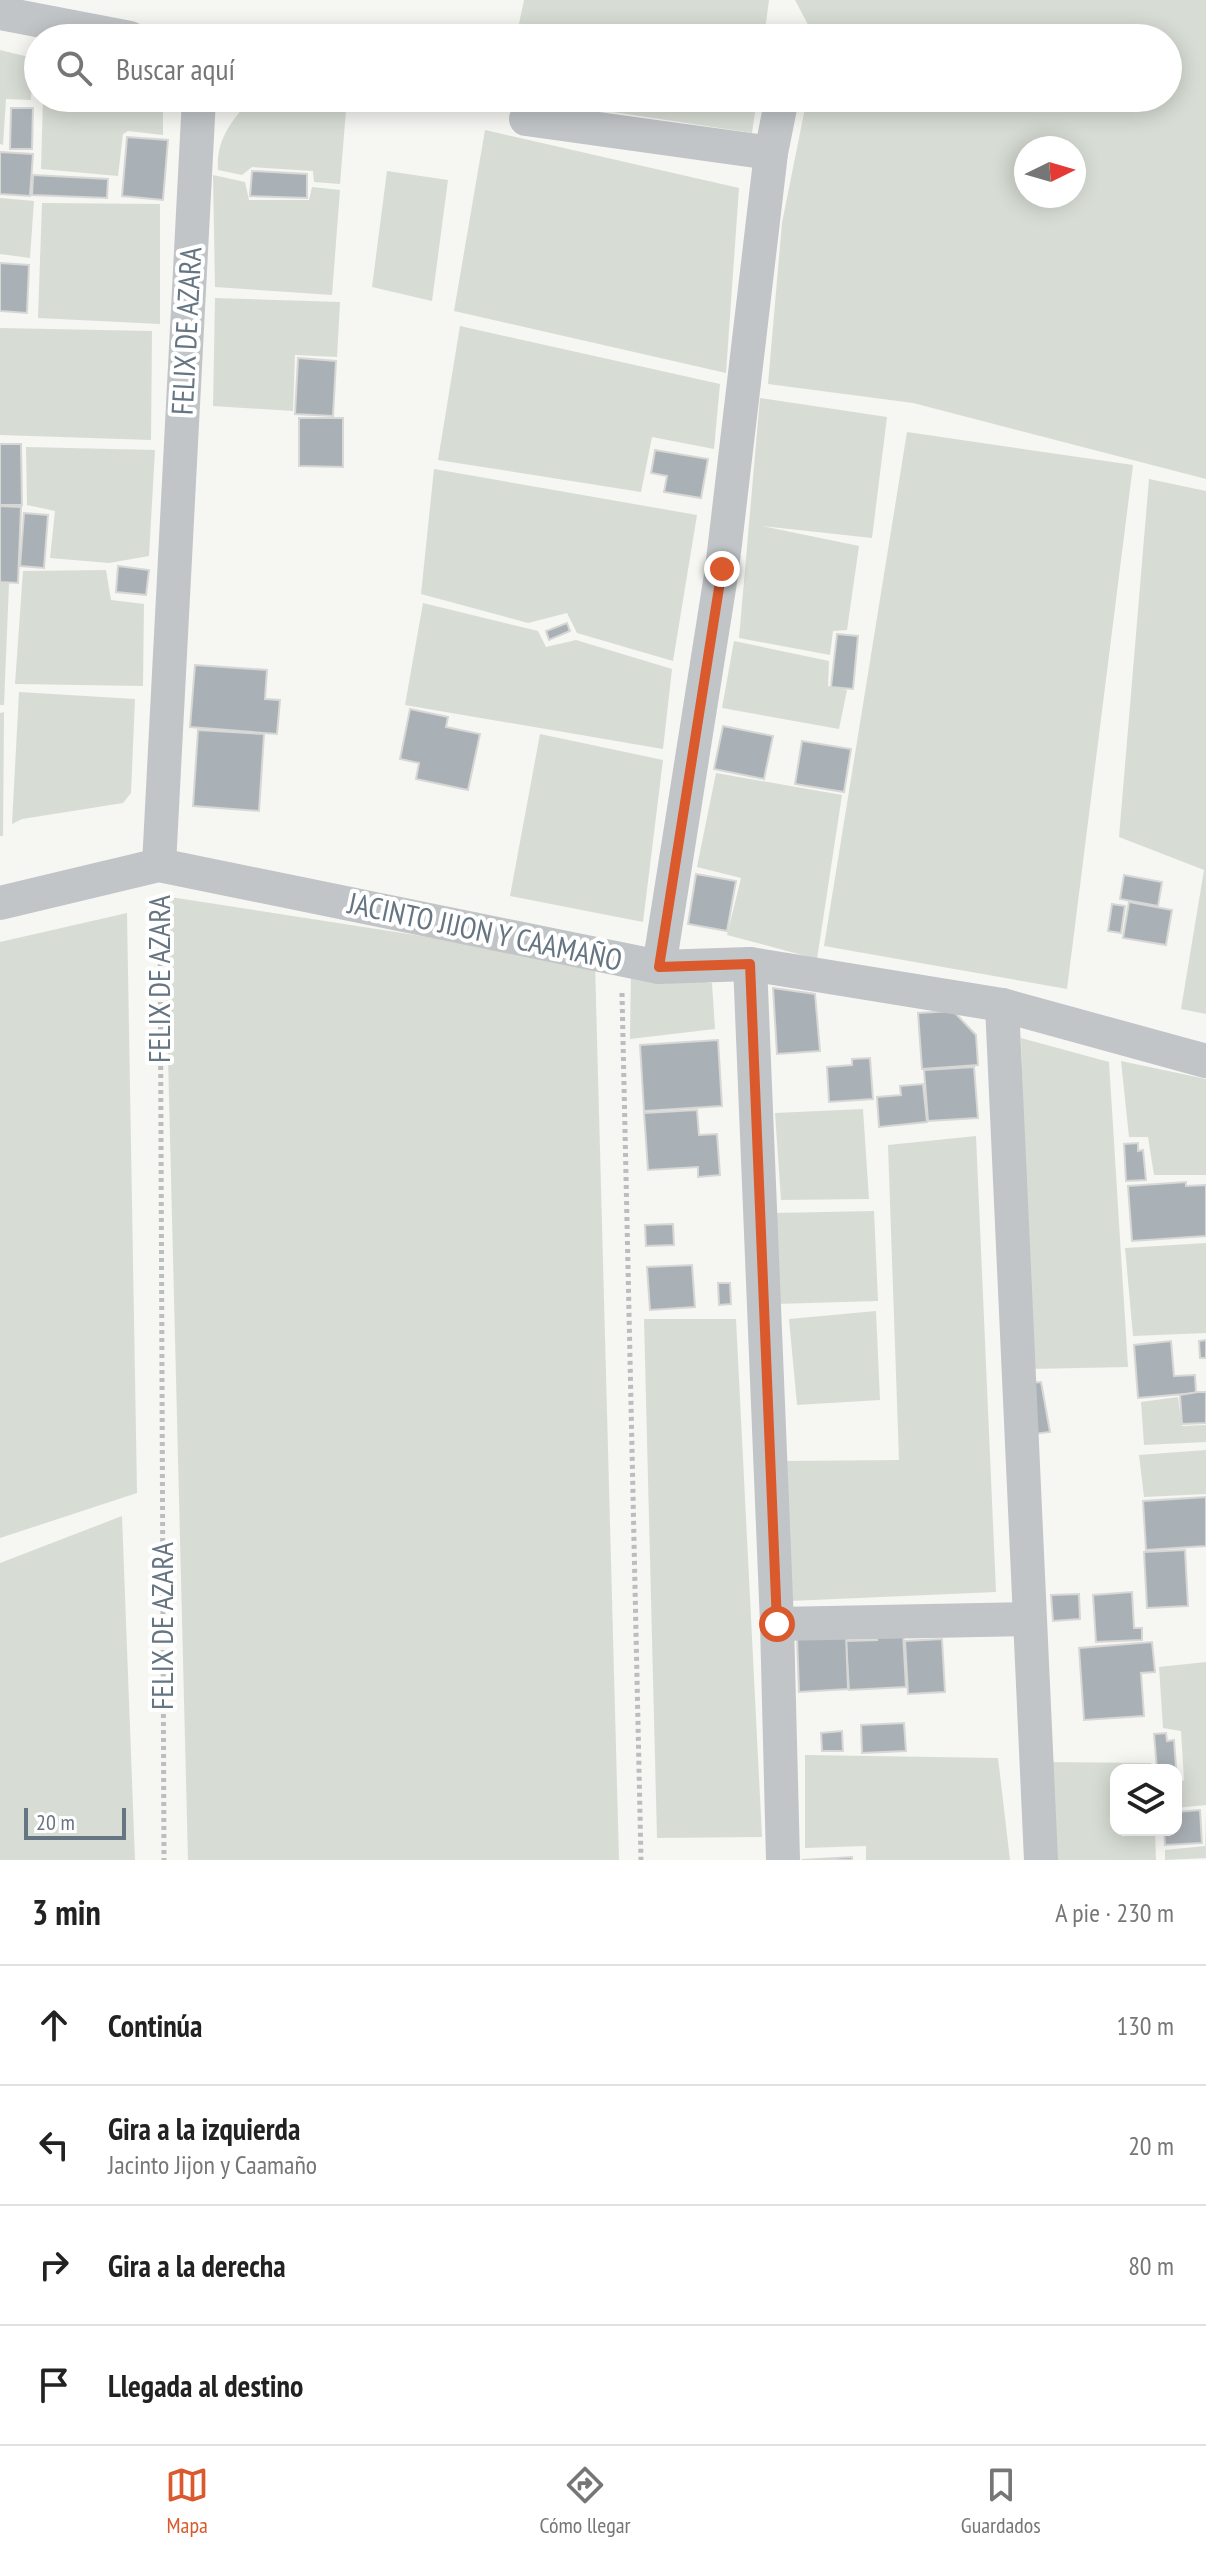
<!DOCTYPE html>
<html lang="es">
<meta charset="utf-8">
<style>
body{margin:0;font-family:"PT Sans Narrow",sans-serif;background:#f2f2f2;color:#222}
.controls{position:absolute;right:24px;bottom:24px;display:grid;overflow:hidden;border-radius:16px;box-shadow:0 4px 20px #0003}
.controls button{width:72px;height:72px;display:grid;place-items:center;padding:0;border:0;border-bottom:2px solid #e0e0e0;background:#fff;color:#222;font:40px sans-serif}
.compass{position:absolute;left:1014px;top:136px;width:72px;height:72px;border-radius:50%;background:#fff;box-shadow:0 4px 20px #0003;rotate:85deg}
.scale{position:absolute;left:24px;bottom:20px;width:102px;box-sizing:border-box;padding-left:8px;border:4px solid #667582;border-top:0;font-size:22px;line-height:28px;white-space:nowrap;color:#667582;-webkit-text-stroke:6px #fff;paint-order:stroke}
.stop{position:absolute;width:24px;height:24px;margin:-18px;border:6px solid #da5a2e;border-radius:50%;background:#fff}
.stop.end{background:#da5a2e;border-color:#fff;box-shadow:0 2px 8px #0008}
.list{margin:0;padding:0;list-style:none}
h2{display:flex;justify-content:space-between;align-items:center;height:104px;margin:0;padding:0 32px;font-size:34px}
h2 small{font-size:26px;font-weight:400;color:#767676}
.list li{display:grid;grid-template-columns:52px 1fr auto;gap:24px;align-items:center;box-sizing:border-box;height:120px;padding:0 32px;border-top:2px solid #e0e0e0}
.list b{display:block;font-size:30px;white-space:nowrap}
.list p{margin:0;font-size:26px;white-space:nowrap;color:#767676}
.list em{font-size:26px;font-style:normal;color:#767676}
.icon{flex:none;width:44px;height:44px;fill:none;stroke:currentColor;stroke-width:2;stroke-linecap:round;stroke-linejoin:round}
.map{position:relative;flex:none;width:1206px;height:1860px;overflow:hidden}
.search{position:absolute;background:#fff;box-shadow:0 4px 20px #0003;left:24px;right:24px;top:24px;height:88px;display:flex;align-items:center;gap:20px;box-sizing:border-box;padding:0 28px;border-radius:44px;color:#767676;font-size:30px}
.sheet{height:584px;background:#fff}
nav{display:flex;justify-content:space-around;align-items:center;box-sizing:border-box;height:112px;border-top:2px solid #e0e0e0;background:#fff;font-size:22px;color:#767676}
nav a{display:grid;justify-items:center;gap:4px}
nav .on{color:#da5a2e}
.map>svg:first-child{display:block}
.green{fill:#d7ddd4;fill-rule:evenodd}
.building{fill:#aab1b6;stroke:#d7d7d5;stroke-width:2}
.lines{fill:none;stroke-linecap:round;stroke-linejoin:round}
.path{stroke:#bbbdbf;stroke-width:5;stroke-dasharray:4 4;stroke-linecap:butt}
.street{stroke:#c1c5c8;stroke-width:34}
.route{stroke:#da5a2e;stroke-width:10}
.labels{text-anchor:middle;stroke-width:8;stroke-linejoin:round;paint-order:stroke}
.street-label{font-size:30px;fill:#667582;stroke:#fff}
</style>
<div class="map">
<svg width="1206" height="1860" viewBox="0 0 1206 1860">
<rect width="100%" height="100%" fill="#f6f6f3"/>
<g class="green">
<polygon points="524,0 769,0 764,38 516,38"/>
<path d="M795 0H1206V479L913 403 768 384 782 223 807 98H1168V38H815ZM1074 148V196H1026V148Z"/>
<polygon points="0,50 33,58 31,100 6,99 3,145 0,144"/>
<polygon points="43,98 163,98 163,135 128,131 123,134 118,176 41,169"/>
<path d="M252 98H347L340 184 314 182 313 171 252 167 242 175 218 170C216 139 232 120 252 98Z"/>
<polygon points="521,98 757,98 752,133"/>
<polygon points="485,130 739,188 726,373 454,311"/>
<polygon points="387,171 448,180 432,301 372,287"/>
<polygon points="213,175 245,182 249,200 309,200 312,187 340,190 332,295 215,287"/>
<polygon points="0,198 34,201 30,258 0,254"/>
<polygon points="42,203 160,204 160,324 38,318"/>
<polygon points="215,298 340,302 337,357 295,355 293,411 213,406"/>
<polygon points="460,326 720,384 714,449 652,437 641,492 438,460"/>
<polygon points="0,328 152,331 151,440 0,435"/>
<polygon points="760,398 887,417 872,538 762,526 859,546 847,630 833,631 830,655 739,638"/>
<polygon points="907,432 1133,465 1067,989 824,946"/>
<polygon points="26,447 155,450 149,556 109,563 50,558 55,511 27,505"/>
<polygon points="434,469 697,515 673,661 577,633 567,613 528,623 421,594"/>
<polygon points="1149,479 1206,491 1206,1014 1181,1009 1204,870 1119,837"/>
<polygon points="106,570 111,600 144,604 143,686 15,684 23,571"/>
<polygon points="0,583 9,583 4,705 0,705"/>
<polygon points="423,603 538,631 546,647 576,640 672,669 663,749 405,705"/>
<polygon points="734,641 829,661 828,686 847,690 839,729 722,708"/>
<polygon points="19,692 135,699 131,793 123,803 22,819 12,824"/>
<polygon points="4,712 3,836 0,836 0,713"/>
<polygon points="540,734 663,760 643,922 510,896"/>
<polygon points="716,773 842,795 817,959 727,935 741,878 697,867"/>
<polygon points="164,896 595,963 619,1860 188,1860"/>
<polygon points="127,913 137,1493 0,1538 0,942"/>
<polygon points="631,971 712,983 715,1029 630,1039"/>
<polygon points="1021,1038 1109,1062 1128,1367 1030,1369"/>
<polygon points="1121,1061 1206,1079 1206,1175 1154,1175 1148,1137 1129,1137"/>
<polygon points="863,1109 869,1199 781,1200 775,1113"/>
<polygon points="976,1136 996,1592 790,1601 785,1461 899,1460 888,1145"/>
<polygon points="874,1211 878,1301 775,1304 774,1213"/>
<polygon points="1206,1243 1206,1333 1133,1336 1125,1248"/>
<polygon points="876,1311 880,1400 797,1405 789,1319"/>
<polygon points="644,1319 736,1319 762,1837 657,1838"/>
<polygon points="1178,1397 1182,1426 1206,1425 1206,1442 1144,1445 1141,1402"/>
<polygon points="1206,1450 1206,1494 1144,1497 1139,1455"/>
<polygon points="122,1516 135,1860 0,1860 0,1563"/>
<polygon points="1206,1662 1206,1805 1176,1808 1176,1784 1184,1780 1181,1731 1163,1728 1159,1667"/>
<polygon points="805,1755 998,1758 1010,1860 866,1860 866,1846 805,1848"/>
<polygon points="1044,1762 1151,1763 1152,1770 1116,1770 1116,1830 1155,1830 1156,1860 1052,1860"/>
<polygon points="1205,1810 1206,1858 1165,1860 1165,1850 1205,1846"/>
</g>
<g class="building">
<polygon points="11,108 33,108 32,149 10,149"/>
<polygon points="127,137 168,140 163,200 122,196"/>
<polygon points="0,152 33,154 30,196 0,194"/>
<polygon points="252,171 307,174 307,198 250,196"/>
<polygon points="33,175 108,179 107,198 32,195"/>
<polygon points="0,263 29,265 27,313 0,311"/>
<polygon points="298,358 336,361 333,416 295,414"/>
<polygon points="299,418 343,418 343,467 299,466"/>
<polygon points="0,444 21,444 22,505 0,505"/>
<polygon points="655,450 708,459 701,498 664,492 667,476 651,473"/>
<polygon points="0,506 21,507 18,583 0,582"/>
<polygon points="24,513 48,515 44,568 20,566"/>
<polygon points="118,566 149,570 146,595 116,592"/>
<polygon points="567,623 570,631 549,640 546,631"/>
<polygon points="837,634 858,636 853,689 831,687"/>
<polygon points="195,665 267,670 265,699 280,700 277,734 190,727"/>
<polygon points="410,709 448,717 446,727 480,734 468,790 416,779 419,763 400,759"/>
<polygon points="723,726 773,736 764,779 714,769"/>
<polygon points="198,730 264,734 259,811 193,806"/>
<polygon points="802,741 851,749 844,792 795,784"/>
<polygon points="696,874 736,881 727,931 688,924"/>
<polygon points="1124,875 1162,882 1158,906 1120,899"/>
<polygon points="1129,902 1172,910 1166,945 1123,938"/>
<polygon points="1112,904 1125,906 1121,933 1108,931"/>
<polygon points="773,988 815,994 820,1051 777,1054"/>
<polygon points="953,1011 976,1035 978,1065 922,1069 918,1013"/>
<polygon points="718,1040 722,1106 644,1111 640,1045"/>
<polygon points="870,1058 873,1099 829,1102 827,1067 852,1065 852,1059"/>
<polygon points="974,1067 978,1118 928,1121 924,1070"/>
<polygon points="923,1084 927,1122 879,1127 877,1097 901,1095 900,1086"/>
<polygon points="697,1110 699,1135 717,1134 720,1175 698,1177 698,1167 648,1170 644,1113"/>
<polygon points="1138,1143 1138,1151 1143,1150 1146,1180 1126,1181 1124,1144"/>
<polygon points="1186,1182 1186,1186 1206,1185 1206,1236 1132,1241 1128,1186"/>
<polygon points="673,1224 674,1245 646,1246 645,1225"/>
<polygon points="692,1265 695,1307 650,1310 647,1267"/>
<polygon points="718,1283 730,1283 731,1304 719,1305"/>
<polygon points="1206,1340 1206,1358 1200,1358 1199,1341"/>
<polygon points="1171,1341 1174,1376 1195,1375 1196,1393 1138,1398 1134,1345"/>
<polygon points="1041,1382 1050,1432 1033,1434 1028,1383"/>
<polygon points="1198,1392 1206,1392 1206,1423 1182,1424 1180,1395"/>
<polygon points="1206,1497 1206,1546 1146,1550 1143,1501"/>
<polygon points="1185,1550 1188,1606 1147,1608 1144,1552"/>
<polygon points="1132,1592 1134,1628 1142,1628 1142,1640 1096,1642 1093,1595"/>
<polygon points="1079,1594 1080,1619 1053,1621 1051,1595"/>
<polygon points="903,1632 906,1687 849,1690 846,1641 877,1640 876,1634"/>
<polygon points="846,1634 848,1689 799,1692 797,1637"/>
<polygon points="942,1639 945,1692 908,1694 905,1641"/>
<polygon points="1152,1642 1155,1672 1141,1673 1144,1716 1084,1720 1079,1648"/>
<polygon points="904,1723 906,1751 862,1753 861,1725"/>
<polygon points="842,1731 843,1751 822,1751 821,1733"/>
<polygon points="1166,1733 1167,1741 1174,1740 1177,1781 1176,1770 1157,1770 1154,1734"/>
<polygon points="1200,1810 1202,1843 1165,1845 1164,1830 1176,1830 1176,1812"/>
<polygon points="852,1857 852,1860 802,1860"/>
</g>
<g class="lines">
<g class="path">
<polyline points="160,898 164,1860"/>
<polyline points="622,993 641,1860"/>
</g>
<g class="street">
<polyline points="0,13 130,38"/>
<polyline points="526,119 771,153"/>
<polyline points="159,865 199,98"/>
<polyline points="0,903 159,865 659,967 750,964 1002,1005 1206,1061"/>
<polyline points="750,964 777,1624 783,1860"/>
<polyline points="659,967 722,569 771,153 782,98"/>
<polyline points="1002,1005 1041,1860"/>
<polyline points="777,1624 1028,1619"/>
</g>
</g>
<g class="lines">
<polyline class="route" points="722,569 659,967 750,964 777,1624"/>
</g>
<g class="labels">
<g class="street-label">
<text transform="translate(187 331) rotate(-87)" y="10">FELIX DE AZARA</text>
<text transform="translate(485 932) rotate(12)" y="10">JACINTO JIJON Y CAAMAÑO</text>
<text transform="translate(160 979) rotate(-90)" y="10">FELIX DE AZARA</text>
<text transform="translate(163 1626) rotate(-90)" y="10">FELIX DE AZARA</text>
</g>
</g>
</svg>
<div class="controls">
<button><svg class="icon" aria-label="layers" viewBox="0 0 24 24"><path d="M12 4l9 5-9 5-9-5zM3 14l9 5 9-5"/></svg></button>
</div>
<svg class="compass" viewBox="-18 -18 36 36"><path d="M0-13l5 13h-10z" fill="#e53935"/><path d="M0 13l5-13h-10z" fill="#767676"/></svg>
<div class="scale">20 m</div>
<div class="stop" style="left:777px;top:1624px"></div>
<div class="stop end" style="left:722px;top:569px"></div>
<div class="search"><svg class="icon" aria-label="search" viewBox="0 0 24 24"><circle cx="10" cy="10" r="6"/><path d="M15 15l6 6"/></svg>Buscar aquí</div>
</div>
<section class="sheet">
<h2>3 min<small>A pie · 230 m</small></h2>
<ul class="list">
<li><svg class="icon" aria-label="ahead" viewBox="0 0 24 24"><path d="M12 20V5M6 11l6-6 6 6"/></svg><div><b>Continúa</b></div><em>130 m</em></li>
<li><svg class="icon" aria-label="left" viewBox="0 0 24 24"><path d="M17 20v-9H6M10 6l-5 5 5 5"/></svg><div><b>Gira a la izquierda</b><p>Jacinto Jijon y Caamaño</p></div><em>20 m</em></li>
<li><svg class="icon" aria-label="right" viewBox="0 0 24 24"><path d="M7 20v-9h11M14 6l5 5-5 5"/></svg><div><b>Gira a la derecha</b></div><em>80 m</em></li>
<li><svg class="icon" aria-label="arrive" viewBox="0 0 24 24"><path d="M6 21V4h12l-3 4 3 4H6"/></svg><div><b>Llegada al destino</b></div></li>
</ul>
</section>
<nav>
<a class="on"><svg class="icon" aria-label="map" viewBox="0 0 24 24"><path d="M3 6l6-2 6 2 6-2v14l-6 2-6-2-6 2zM9 4v14M15 6v14"/></svg>Mapa</a>
<a><svg class="icon" aria-label="directions" viewBox="0 0 24 24"><path d="M12 3l9 9-9 9-9-9zM9 14v-3h6M13 9l2 2-2 2"/></svg>Cómo llegar</a>
<a><svg class="icon" aria-label="saved" viewBox="0 0 24 24"><path d="M7 4h10v16l-5-4-5 4z"/></svg>Guardados</a>
</nav>
